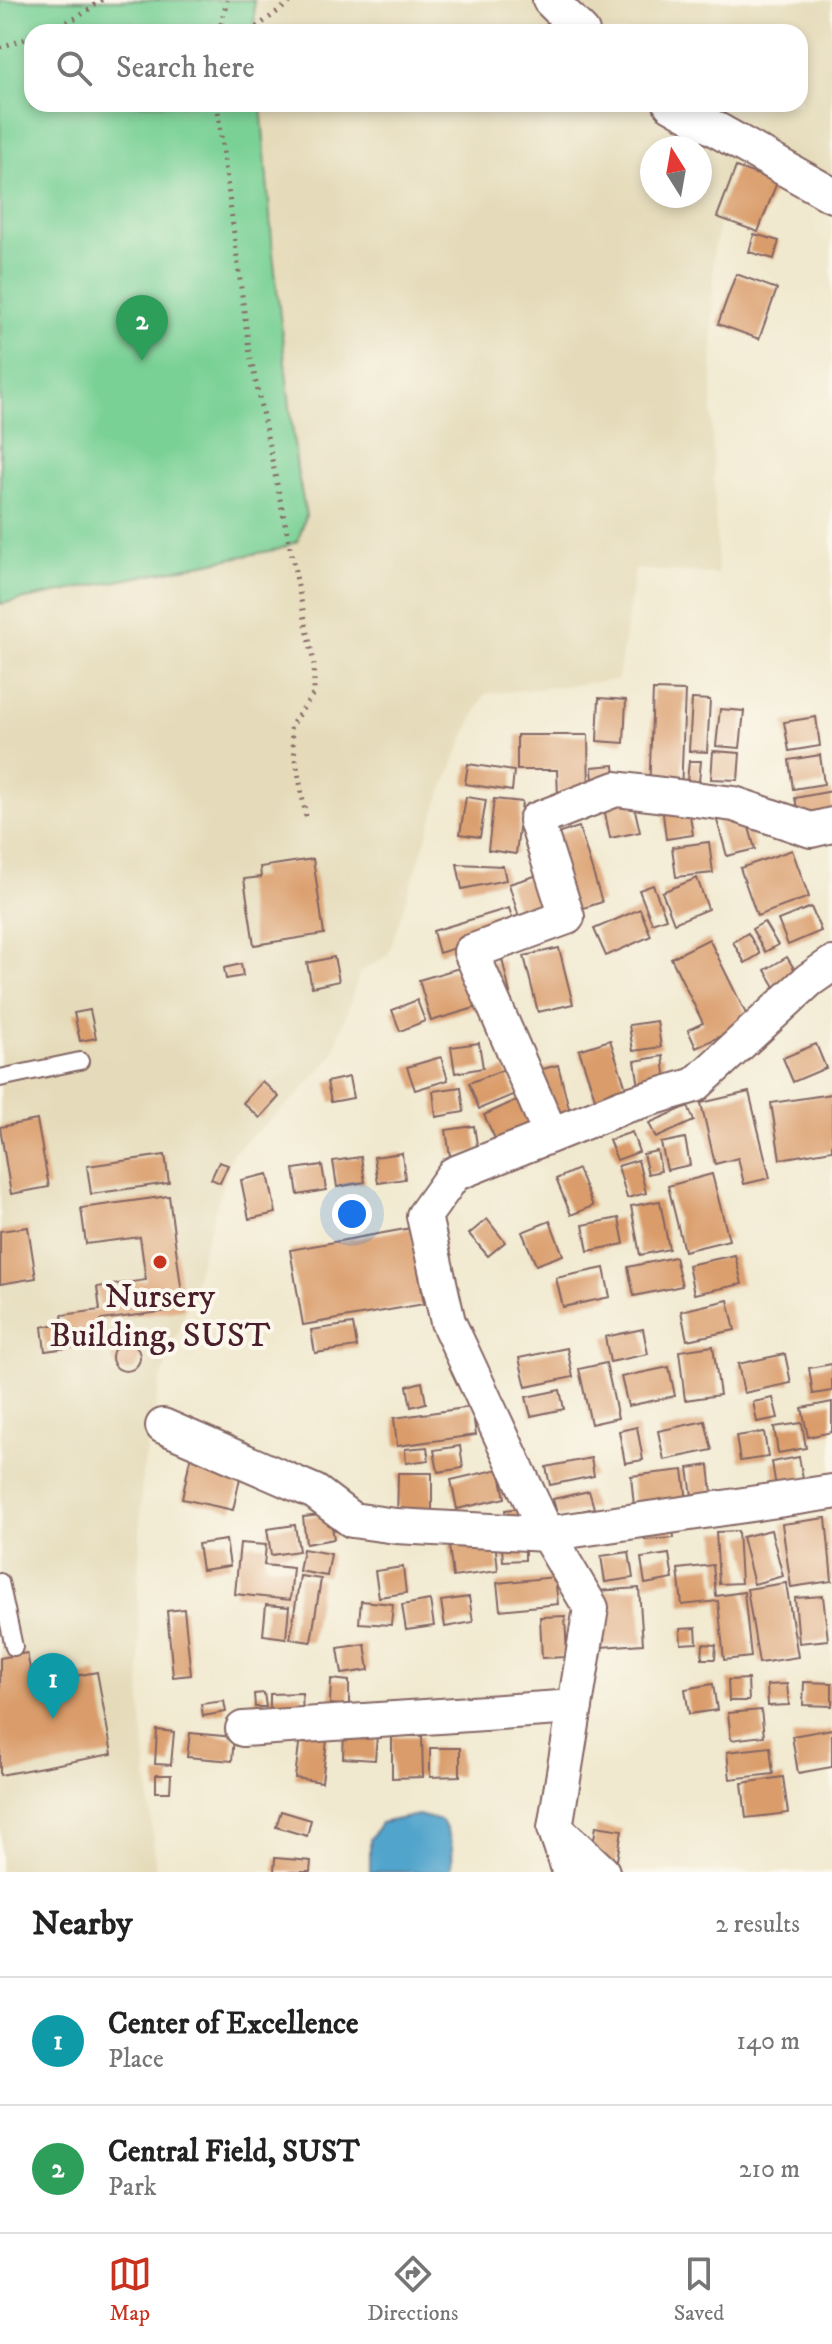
<!DOCTYPE html>
<style>
body{margin:0;font-family:"IM FELL DW Pica",serif;background:#f6f6f6;color:#222}
.compass{position:absolute;left:640px;top:136px;width:72px;height:72px;border-radius:50%;background:#fff;box-shadow:0 4px 12px #0003;rotate:349deg}
.you{position:absolute;left:352px;top:1214px;width:28px;height:28px;margin:-20px;border:6px solid #fff;border-radius:50%;background:#1a73e8;box-shadow:0 0 0 12px #1a73e833}
.badge{display:grid;place-items:center;width:52px;height:52px;border-radius:50%;background:#c8321e;color:#fff;font-size:26px;font-weight:700}
.pin{position:absolute;translate:-50% -66px;filter:drop-shadow(0 2px 4px #0008)}
.pin::after{content:'';position:absolute;top:42px;width:28px;height:24px;background:inherit;clip-path:polygon(0 0,100% 0,50% 100%)}
.list{margin:0;padding:0;list-style:none}
h2{display:flex;justify-content:space-between;align-items:center;height:104px;margin:0;padding:0 32px;font-size:34px}
h2 small{font-size:26px;font-weight:400;color:#767676}
.list li{display:grid;grid-template-columns:52px 1fr auto;gap:24px;align-items:center;box-sizing:border-box;height:128px;padding:0 32px;border-top:2px solid #e0e0e0}
.list b{display:block;font-size:30px;white-space:nowrap}
.list p{margin:0;font-size:26px;white-space:nowrap;color:#767676}
.list em{font-size:26px;font-style:normal;color:#767676}
.icon{flex:none;width:44px;height:44px;fill:none;stroke:currentColor;stroke-width:2;stroke-linecap:round;stroke-linejoin:round}
.map{position:relative;flex:none;width:832px;height:1872px;overflow:hidden}
.search{position:absolute;background:#fff;box-shadow:0 4px 12px #0003;left:24px;right:24px;top:24px;height:88px;display:flex;align-items:center;gap:20px;box-sizing:border-box;padding:0 28px;border-radius:24px;color:#767676;font-size:30px}
.sheet{height:360px;background:#fff}
nav{display:flex;justify-content:space-around;align-items:center;box-sizing:border-box;height:112px;border-top:2px solid #e0e0e0;background:#fff;font-size:22px;color:#767676}
nav a{display:grid;justify-items:center;gap:4px}
nav .on{color:#c8321e}
.map>svg:first-child{display:block}
.built{fill:#e5dbba;fill-rule:evenodd}
.green{fill:#7ad196;stroke:#627860;stroke-width:2}
.water{fill:#51a4cc;stroke:#4e627c;stroke-width:2}
.building{fill:#da9c6a}
.lines{fill:none;stroke-linecap:round;stroke-linejoin:round}
.lane-casing{stroke:#846664;stroke-width:20}
.street-casing{stroke:#846664;stroke-width:38}
.path{stroke:#846664;stroke-width:5;stroke-dasharray:2 6;stroke-linecap:butt}
.lane{stroke:#fff;stroke-width:16}
.street{stroke:#fff;stroke-width:34}
.poi-dot{fill:#c8321e;stroke:#fbf7ec;stroke-width:3}
.labels{text-anchor:middle;stroke-width:8;stroke-linejoin:round;paint-order:stroke}
.poi-label{font-size:34px;fill:#4a1f2b;stroke:#fbf7ec}
</style>
<div class="map">
<svg width="832" height="1872" viewBox="0 0 832 1872">
<rect width="100%" height="100%" fill="#fbf7ec"/>
<filter id="ink" filterUnits="userSpaceOnUse"><feTurbulence type="fractalNoise" baseFrequency=".0125" numOctaves="2"/><feDisplacementMap in="SourceGraphic" scale="16" xChannelSelector="R" yChannelSelector="G"/><feConvolveMatrix kernelMatrix="1 2 1 2 8 2 1 2 1" color-interpolation-filters="sRGB"/></filter>
<filter id="wash" filterUnits="userSpaceOnUse"><feTurbulence type="fractalNoise" baseFrequency=".006" numOctaves="4" result="noise"/><feDisplacementMap in="SourceGraphic" scale="32" xChannelSelector="R" yChannelSelector="G"/><feGaussianBlur stdDeviation="1.8" result="paint"/><feColorMatrix in="noise" values="0 0 0 0 0 0 0 0 0 0 0 0 0 0 0 0 0 1.4 0 .05"/><feComposite in="paint" operator="in"/></filter>
<g filter="url(#wash)">
<rect width="100%" height="100%" fill="#f1e9cf"/>
<path class="built" d="M0 0H832V187L737 131 713 256 712 437 718 574 635 569 618 680 485 694 468 728 439 799 388 955 360 972 332 1057 298 1095 232 1153 184 1317 161 1379 142 1474 138 1590 141 1708 156 1872H0ZM32 32H800V104H32ZM652 148H700V196H652Z"/>
<polygon class="green" points="0,0 254,0 255,32 32,32 32,104 261,104 273,253 297,470 306,515 298,541 279,549 0,604"/>
<path class="water" d="M418 1815 442 1821C452 1839 455 1852 450 1872H370V1839L381 1823Z"/>
<g id="blocks">
<g class="building">
<polygon points="736,167 777,182 758,232 717,217"/>
<polygon points="754,234 779,241 774,259 749,252"/>
<polygon points="736,274 777,289 759,339 718,324"/>
<polygon points="653,690 685,691 681,792 649,792"/>
<polygon points="599,698 626,700 624,743 597,741"/>
<polygon points="692,699 710,700 707,752 689,751"/>
<polygon points="720,709 744,711 740,748 716,746"/>
<polygon points="816,717 820,746 789,751 784,722"/>
<polygon points="517,735 588,735 589,798 558,798 557,770 517,770"/>
<polygon points="713,751 740,753 738,780 711,779"/>
<polygon points="820,755 824,784 793,789 789,760"/>
<polygon points="689,761 701,761 699,782 687,781"/>
<polygon points="468,764 514,771 512,791 465,784"/>
<polygon points="614,765 616,793 594,794 592,767"/>
<polygon points="832,791 832,825 802,832 795,798"/>
<polygon points="466,797 486,800 480,837 460,834"/>
<polygon points="632,797 640,832 610,838 603,803"/>
<polygon points="494,799 522,802 516,854 488,850"/>
<polygon points="688,802 693,835 666,839 662,805"/>
<polygon points="744,809 755,849 727,856 716,817"/>
<polygon points="579,827 602,902 568,913 544,838"/>
<polygon points="709,842 713,873 676,877 672,847"/>
<polygon points="792,850 809,897 757,916 740,868"/>
<polygon points="313,859 324,934 254,945 244,879 261,877 260,867"/>
<polygon points="457,864 503,866 506,880 462,889"/>
<polygon points="538,875 554,925 524,934 509,884"/>
<polygon points="697,878 708,909 674,923 662,892"/>
<polygon points="653,885 666,918 652,923 639,890"/>
<polygon points="811,907 821,931 788,945 778,920"/>
<polygon points="509,908 516,929 439,953 433,931"/>
<polygon points="640,909 651,936 606,956 594,929"/>
<polygon points="764,922 778,945 765,952 752,929"/>
<polygon points="748,933 760,954 745,963 733,942"/>
<polygon points="709,939 750,1022 696,1048 688,1030 703,1023 671,958"/>
<polygon points="559,948 573,1004 538,1012 524,956"/>
<polygon points="334,957 339,981 312,987 307,963"/>
<polygon points="787,957 802,982 780,995 765,970"/>
<polygon points="502,959 510,993 492,997 484,963"/>
<polygon points="241,964 243,976 226,979 224,968"/>
<polygon points="466,966 478,1007 431,1021 419,980"/>
<polygon points="417,1000 425,1021 400,1031 392,1010"/>
<polygon points="90,1010 96,1038 80,1041 74,1013"/>
<polygon points="657,1021 661,1047 633,1051 629,1025"/>
<polygon points="610,1040 628,1094 597,1104 579,1050"/>
<polygon points="479,1043 483,1068 455,1073 451,1047"/>
<polygon points="816,1044 826,1068 793,1082 783,1058"/>
<polygon points="663,1056 666,1082 639,1087 635,1061"/>
<polygon points="441,1057 448,1080 415,1090 407,1067"/>
<polygon points="558,1065 574,1128 545,1135 528,1073"/>
<polygon points="505,1069 515,1094 479,1109 469,1083"/>
<polygon points="349,1077 353,1098 331,1102 327,1082"/>
<polygon points="262,1081 279,1097 260,1118 243,1103"/>
<polygon points="461,1087 464,1112 436,1117 433,1091"/>
<polygon points="749,1092 770,1178 744,1184 738,1158 715,1164 701,1103"/>
<polygon points="832,1094 832,1150 780,1159 771,1103"/>
<polygon points="521,1098 540,1139 503,1156 484,1115"/>
<polygon points="688,1106 694,1121 656,1138 649,1123"/>
<polygon points="37,1120 49,1187 11,1194 0,1127"/>
<polygon points="474,1126 478,1151 450,1156 446,1130"/>
<polygon points="632,1132 639,1152 617,1160 609,1140"/>
<polygon points="685,1138 690,1165 667,1170 661,1143"/>
<polygon points="657,1151 661,1171 648,1174 643,1154"/>
<polygon points="402,1153 405,1179 378,1183 374,1157"/>
<polygon points="165,1155 169,1183 91,1194 87,1166"/>
<polygon points="361,1157 365,1182 337,1187 333,1161"/>
<polygon points="638,1160 646,1193 627,1198 618,1166"/>
<polygon points="219,1162 228,1165 220,1183 211,1179"/>
<polygon points="322,1165 326,1190 298,1195 294,1169"/>
<polygon points="578,1169 593,1206 571,1215 556,1179"/>
<polygon points="268,1174 276,1213 249,1219 241,1180"/>
<polygon points="712,1174 729,1240 684,1251 668,1186"/>
<polygon points="169,1196 184,1309 101,1320 104,1343 45,1351 42,1327 63,1323 62,1315 100,1310 97,1287 146,1280 140,1237 86,1244 81,1208"/>
<polygon points="660,1201 669,1249 640,1255 631,1206"/>
<polygon points="619,1218 624,1244 588,1251 583,1225"/>
<polygon points="487,1219 505,1242 488,1256 469,1234"/>
<polygon points="550,1221 563,1255 536,1265 522,1232"/>
<polygon points="28,1227 36,1278 0,1284 0,1231"/>
<polygon points="411,1228 424,1304 303,1325 290,1250"/>
<polygon points="735,1255 742,1284 694,1294 688,1265"/>
<polygon points="675,1257 682,1286 634,1296 628,1267"/>
<polygon points="604,1268 610,1297 563,1307 556,1278"/>
<polygon points="728,1300 735,1330 687,1340 681,1311"/>
<polygon points="353,1324 357,1347 315,1353 311,1330"/>
<polygon points="643,1329 648,1354 610,1362 605,1337"/>
<circle cx="126" cy="1357" r="14"/>
<polygon points="713,1346 720,1395 685,1400 679,1351"/>
<polygon points="567,1348 573,1377 526,1387 519,1358"/>
<polygon points="785,1354 791,1383 744,1393 738,1364"/>
<polygon points="606,1363 618,1418 591,1424 579,1369"/>
<polygon points="832,1364 832,1391 813,1394 809,1368"/>
<polygon points="669,1367 675,1396 628,1406 621,1377"/>
<polygon points="422,1382 426,1403 411,1407 407,1386"/>
<polygon points="560,1390 564,1409 531,1416 526,1397"/>
<polygon points="773,1398 778,1418 757,1422 753,1402"/>
<polygon points="832,1402 832,1432 808,1437 802,1408"/>
<polygon points="472,1407 476,1435 397,1446 394,1418"/>
<polygon points="705,1421 712,1450 664,1460 658,1431"/>
<polygon points="802,1423 806,1448 778,1453 774,1427"/>
<polygon points="637,1427 643,1460 625,1463 619,1431"/>
<polygon points="764,1432 768,1457 740,1461 736,1436"/>
<polygon points="460,1446 463,1468 438,1472 434,1450"/>
<polygon points="427,1447 429,1460 406,1463 405,1449"/>
<polygon points="191,1454 243,1464 233,1510 182,1499"/>
<polygon points="799,1457 804,1483 776,1487 772,1462"/>
<polygon points="591,1458 594,1476 550,1485 546,1467"/>
<polygon points="709,1465 712,1494 692,1496 688,1468"/>
<polygon points="499,1469 505,1498 457,1509 451,1480"/>
<polygon points="683,1470 687,1500 634,1506 631,1476"/>
<polygon points="398,1473 432,1473 432,1523 397,1523"/>
<polygon points="589,1491 594,1508 558,1517 553,1499"/>
<polygon points="531,1507 507,1528 505,1510"/>
<polygon points="330,1514 334,1539 306,1544 303,1517"/>
<polygon points="672,1514 674,1538 645,1540 644,1516"/>
<polygon points="826,1518 832,1581 791,1587 782,1524"/>
<polygon points="295,1525 299,1551 271,1555 267,1529"/>
<polygon points="771,1530 783,1576 754,1584 742,1537"/>
<polygon points="738,1531 741,1583 719,1584 716,1532"/>
<polygon points="226,1540 230,1566 202,1570 198,1544"/>
<polygon points="495,1540 498,1571 453,1577 449,1545"/>
<polygon points="240,1543 266,1545 264,1565 293,1568 290,1600 235,1594"/>
<polygon points="525,1546 525,1560 503,1561 502,1547"/>
<polygon points="303,1549 331,1554 327,1576 299,1571"/>
<polygon points="629,1552 633,1578 605,1582 601,1556"/>
<polygon points="669,1554 673,1579 645,1584 641,1558"/>
<polygon points="713,1565 716,1596 744,1592 751,1657 724,1660 718,1601 682,1605 678,1569"/>
<polygon points="403,1567 406,1593 379,1597 375,1571"/>
<polygon points="300,1576 321,1579 311,1642 290,1639"/>
<polygon points="555,1577 558,1604 500,1610 497,1583"/>
<polygon points="786,1583 798,1657 759,1663 747,1589"/>
<polygon points="639,1588 643,1644 601,1647 597,1591"/>
<polygon points="823,1596 828,1640 799,1643 795,1598"/>
<polygon points="469,1597 473,1622 445,1627 441,1601"/>
<polygon points="430,1600 434,1626 406,1630 402,1605"/>
<polygon points="361,1601 393,1604 391,1625 359,1623"/>
<polygon points="266,1605 289,1607 286,1638 263,1635"/>
<polygon points="184,1609 191,1675 173,1677 167,1611"/>
<polygon points="565,1616 567,1657 542,1658 540,1617"/>
<polygon points="696,1628 697,1643 681,1644 680,1629"/>
<polygon points="365,1644 369,1670 342,1674 338,1648"/>
<polygon points="703,1644 716,1645 715,1659 702,1659"/>
<polygon points="27,1653 33,1684 97,1672 112,1754 0,1775 0,1658"/>
<polygon points="331,1679 349,1681 349,1706 330,1704"/>
<polygon points="748,1679 749,1701 729,1701 728,1680"/>
<polygon points="804,1682 832,1683 832,1706 803,1705"/>
<polygon points="713,1684 717,1710 689,1714 685,1689"/>
<polygon points="787,1684 789,1705 768,1706 767,1685"/>
<polygon points="264,1693 266,1707 255,1707 254,1694"/>
<polygon points="302,1693 303,1718 270,1719 270,1694"/>
<polygon points="224,1701 226,1712 203,1716 201,1704"/>
<polygon points="761,1710 764,1736 731,1740 728,1713"/>
<polygon points="301,1728 328,1732 322,1782 295,1778"/>
<polygon points="832,1729 832,1767 798,1773 792,1736"/>
<polygon points="157,1730 174,1732 171,1765 155,1764"/>
<polygon points="190,1733 234,1737 232,1761 187,1757"/>
<polygon points="344,1734 377,1736 375,1760 343,1758"/>
<polygon points="392,1736 422,1736 423,1777 392,1778"/>
<polygon points="770,1747 773,1774 730,1779 727,1752"/>
<polygon points="430,1748 460,1748 460,1776 430,1777"/>
<polygon points="156,1775 171,1775 170,1792 156,1792"/>
<polygon points="783,1777 788,1813 746,1818 742,1783"/>
<polygon points="281,1811 311,1820 307,1836 276,1827"/>
<polygon points="596,1826 622,1830 615,1872 589,1872"/>
<polygon points="275,1858 311,1861 310,1872 274,1872"/>
</g>
</g>
</g>
<g filter="url(#ink)">
<use href="#blocks" fill-opacity="0" stroke="#846664" stroke-width="2"/>
<g class="lines">
<g class="lane-casing">
<g id="lane">
<polyline points="0,1078 80,1061"/>
<polyline points="0,1582 14,1647"/>
</g>
</g>
<g class="street-casing">
<g id="street">
<polyline points="550,0 582,32"/>
<polyline points="671,104 832,195"/>
<polyline points="551,1135 471,952 567,917 536,820 616,789 734,804 811,830 832,825"/>
<polyline points="163,1426 315,1492 352,1520 396,1526 547,1534 832,1492"/>
<polyline points="243,1729 575,1707"/>
<polyline points="558,1831 602,1872"/>
<polyline points="570,1872 555,1828 591,1608 547,1534 448,1322 424,1216 454,1174 624,1106 695,1085 809,980 832,964"/>
</g>
</g>
<g class="path">
<polyline points="45,32 78,17 102,0"/>
<polyline points="219,32 227,0"/>
<polyline points="250,32 293,0"/>
<polyline points="0,47 32,37"/>
<polyline points="217,104 249,349 314,663 314,693 290,727 306,817"/>
</g>
<use href="#lane" class="lane"/>
<use href="#street" class="street"/>
</g>
</g>
<circle class="poi-dot" cx="160" cy="1262" r="8"/>
<g class="labels">
<g class="poi-label">
<text x="160" y="1307">Nursery<tspan x="160" dy="39">Building, SUST</tspan></text>
</g>
</g>
</svg>
<svg class="compass" viewBox="-18 -18 36 36"><path d="M0-13l5 13h-10z" fill="#e53935"/><path d="M0 13l5-13h-10z" fill="#767676"/></svg>
<div class="you"></div>
<div class="pin badge" style="left:53px;top:1719px;background:#0f9aa8">1</div>
<div class="pin badge" style="left:142px;top:361px;background:#2e9e5b">2</div>
<div class="search"><svg class="icon" aria-label="search" viewBox="0 0 24 24"><circle cx="10" cy="10" r="6"/><path d="M15 15l6 6"/></svg>Search here</div>
</div>
<section class="sheet">
<h2>Nearby<small>2 results</small></h2>
<ul class="list">
<li><span class="badge" style="background:#0f9aa8">1</span><div><b>Center of Excellence</b><p>Place</p></div><em>140 m</em></li>
<li><span class="badge" style="background:#2e9e5b">2</span><div><b>Central Field, SUST</b><p>Park</p></div><em>210 m</em></li>
</ul>
</section>
<nav>
<a class="on"><svg class="icon" aria-label="map" viewBox="0 0 24 24"><path d="M3 6l6-2 6 2 6-2v14l-6 2-6-2-6 2zM9 4v14M15 6v14"/></svg>Map</a>
<a><svg class="icon" aria-label="directions" viewBox="0 0 24 24"><path d="M12 3l9 9-9 9-9-9zM9 14v-3h6M13 9l2 2-2 2"/></svg>Directions</a>
<a><svg class="icon" aria-label="saved" viewBox="0 0 24 24"><path d="M7 4h10v16l-5-4-5 4z"/></svg>Saved</a>
</nav>
